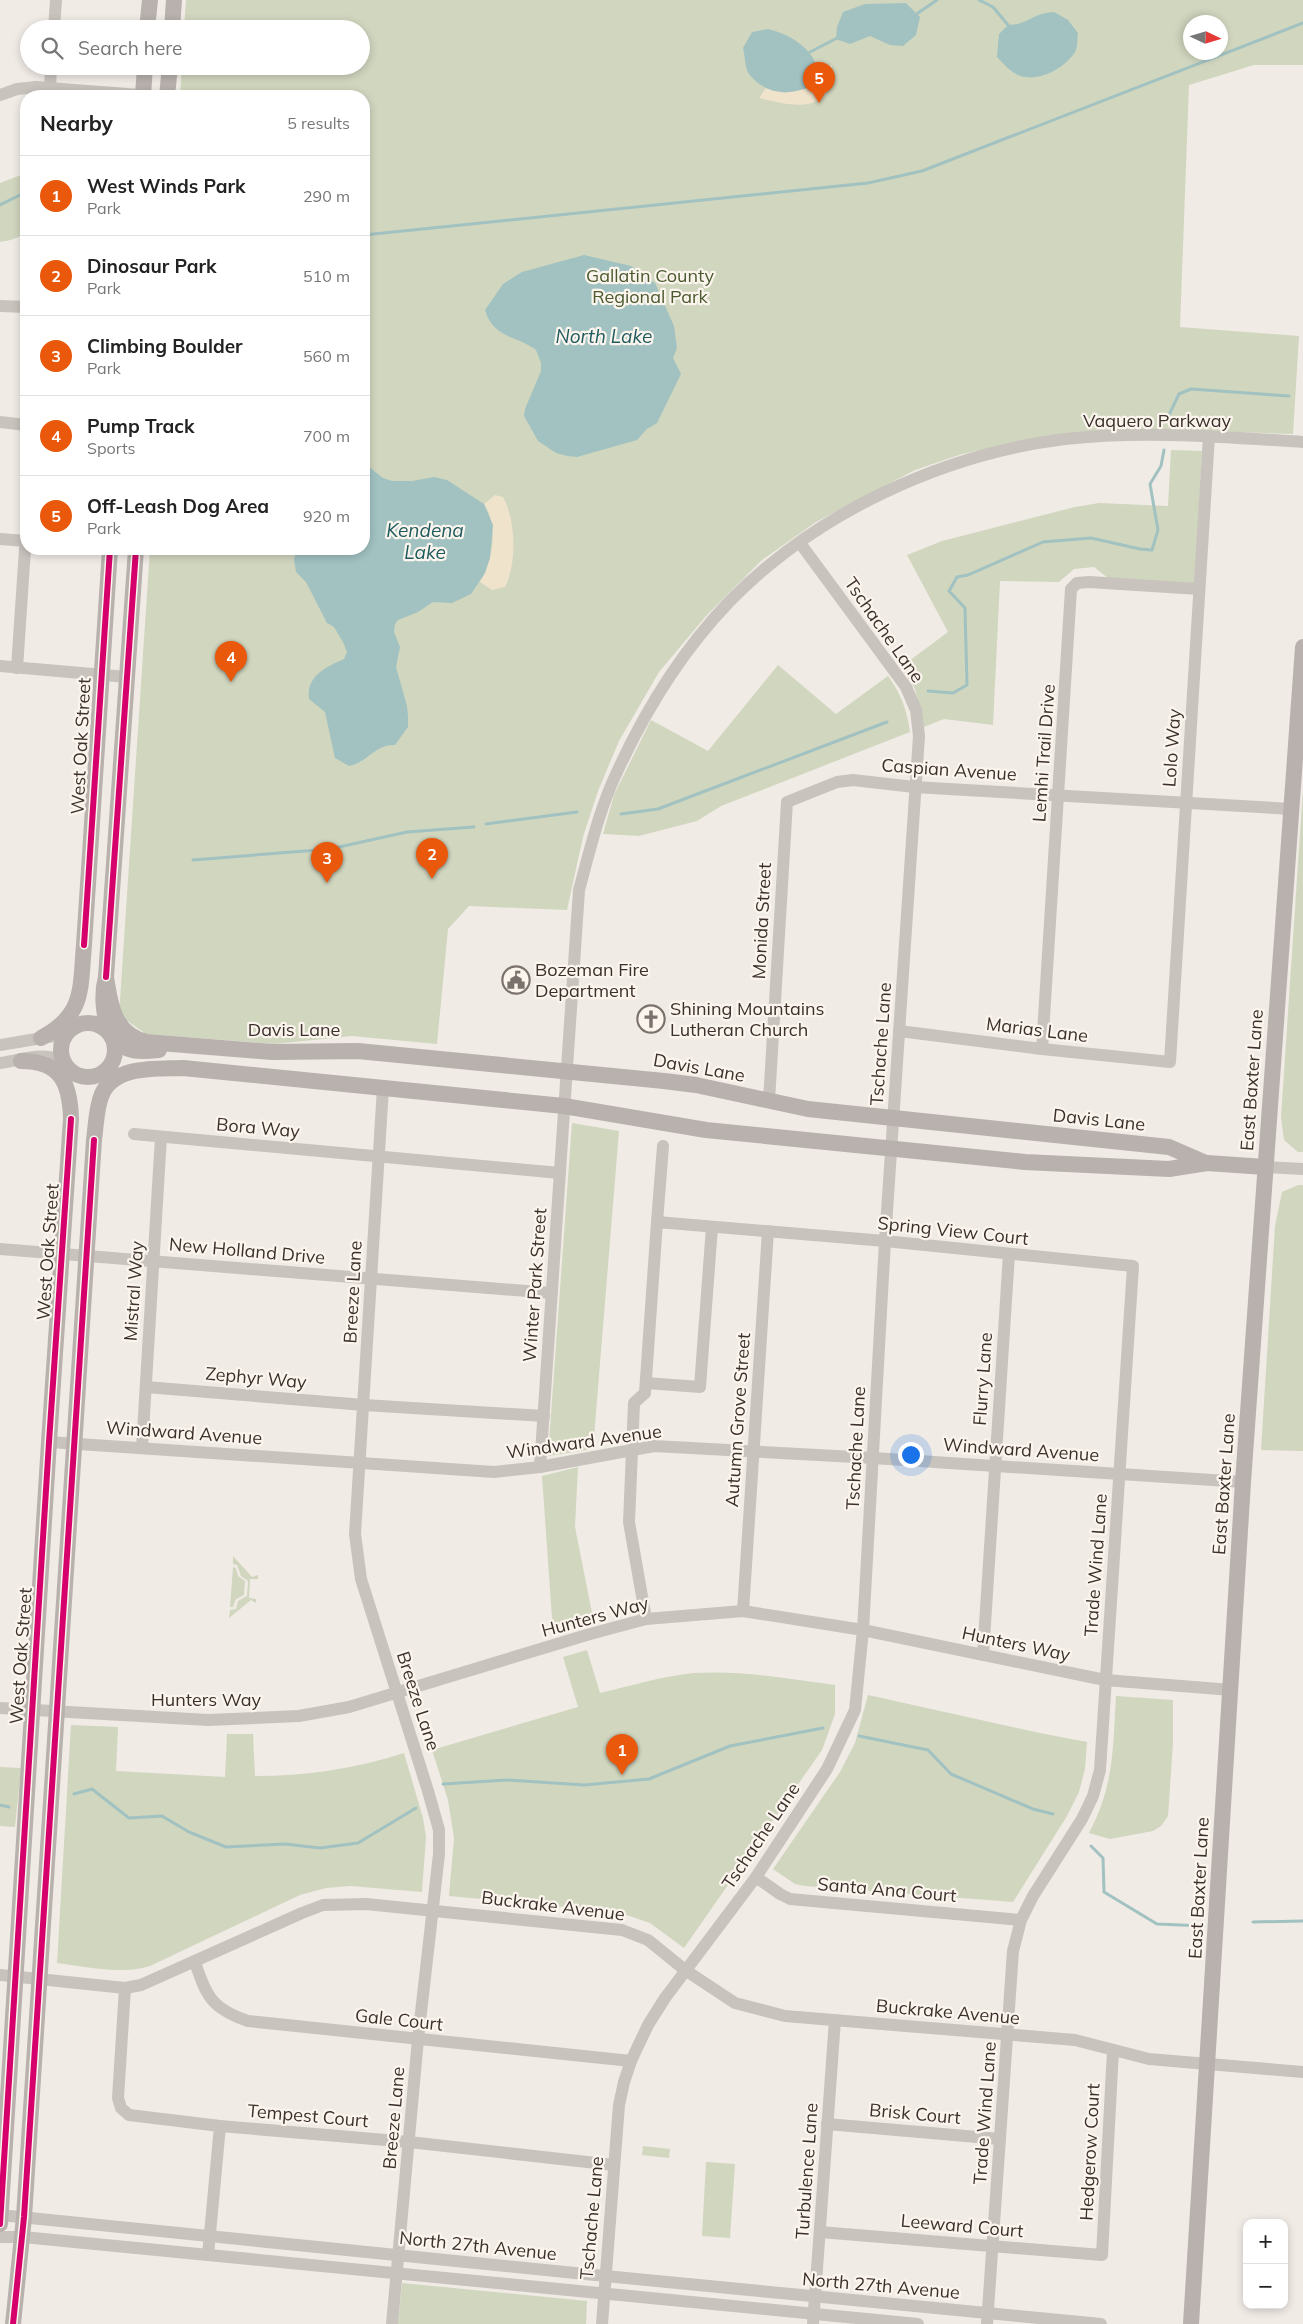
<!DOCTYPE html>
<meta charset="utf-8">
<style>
body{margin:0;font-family:Mulish,sans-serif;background:#f6f6f6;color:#222}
.controls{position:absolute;right:15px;bottom:15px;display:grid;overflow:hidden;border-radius:10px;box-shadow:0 2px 8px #0003}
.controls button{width:45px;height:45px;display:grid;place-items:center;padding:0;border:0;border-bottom:1px solid #e0e0e0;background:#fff;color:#222;font:25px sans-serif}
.compass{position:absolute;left:1183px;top:15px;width:45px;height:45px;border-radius:50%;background:#fff;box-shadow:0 2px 8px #0003;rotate:94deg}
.you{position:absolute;left:910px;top:1454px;width:18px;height:18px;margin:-12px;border:4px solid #fff;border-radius:50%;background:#1a73e8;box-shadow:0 0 0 8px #1a73e833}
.badge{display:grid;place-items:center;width:32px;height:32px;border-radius:50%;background:#ea580c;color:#fff;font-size:16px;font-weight:700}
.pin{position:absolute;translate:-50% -41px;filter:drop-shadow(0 1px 2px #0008)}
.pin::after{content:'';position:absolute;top:26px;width:18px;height:15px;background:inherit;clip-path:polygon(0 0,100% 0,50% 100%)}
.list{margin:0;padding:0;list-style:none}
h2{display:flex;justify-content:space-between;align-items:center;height:65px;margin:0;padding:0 20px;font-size:21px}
h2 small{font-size:16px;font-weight:400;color:#767676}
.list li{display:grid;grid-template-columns:32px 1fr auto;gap:15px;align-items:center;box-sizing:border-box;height:80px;padding:0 20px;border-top:1px solid #e0e0e0}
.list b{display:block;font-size:19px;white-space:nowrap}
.list p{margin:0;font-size:16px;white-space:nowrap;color:#767676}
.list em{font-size:16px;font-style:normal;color:#767676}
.icon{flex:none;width:28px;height:28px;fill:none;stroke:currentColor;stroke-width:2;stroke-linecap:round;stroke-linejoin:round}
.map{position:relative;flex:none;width:1303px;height:2324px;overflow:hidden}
.search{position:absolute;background:#fff;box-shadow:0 2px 8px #0003;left:20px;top:20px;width:350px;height:55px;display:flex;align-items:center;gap:12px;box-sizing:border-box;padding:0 18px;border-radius:28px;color:#767676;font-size:19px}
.panel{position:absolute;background:#fff;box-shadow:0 2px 8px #0003;left:20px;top:90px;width:350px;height:465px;border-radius:20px}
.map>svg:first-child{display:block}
.green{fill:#d1d6bf;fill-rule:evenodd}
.sand{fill:#efe3cc}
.water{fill:#a1c2c1}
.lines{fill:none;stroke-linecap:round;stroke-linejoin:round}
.stream{stroke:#a1c2c1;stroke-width:3}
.minor{stroke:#c9c3be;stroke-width:12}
.major{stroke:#b8b1ad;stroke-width:16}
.cycleway-casing{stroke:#fbf5ee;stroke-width:9}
.cycleway{stroke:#d6006c;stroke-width:6}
.labels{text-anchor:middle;stroke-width:4.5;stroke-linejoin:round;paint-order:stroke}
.park-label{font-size:18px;fill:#4a5a2e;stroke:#fbf5ee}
.street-label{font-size:18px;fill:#3b302b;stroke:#fbf5ee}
.poi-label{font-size:18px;fill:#3b302b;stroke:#fbf5ee;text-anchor:start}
.water-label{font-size:19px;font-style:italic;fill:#1f5a5e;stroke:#fbf5ee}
</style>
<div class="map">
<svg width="1303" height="2324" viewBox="0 0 1303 2324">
<rect width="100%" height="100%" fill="#f0ebe5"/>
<g class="green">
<path d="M186 0H1303V65H1254L1189 85 1180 327 1299 336 1293 434 1150 429 1047 436 962 454 915 470 816 522 762 560 706 616 659 672 619 741 598 791 583 837 567 910 469 906 448 929 437 1044 352 1036 274 1044 146 1034 119 1015 150 549H364V96H180L182 66H361V29H184ZM1190 22H1220V52H1190Z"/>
<polygon points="26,173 26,234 11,240 0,242 0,183"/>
<polygon points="1171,450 1202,451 1195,585 1108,578 1094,567 1074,569 1059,582 1000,581 993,725 944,719 924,727 915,689 901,667 948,632 907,555 942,541 1075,507 1099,503 1168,506"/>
<path d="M778 665 836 714 888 676C901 694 907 710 910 732L721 806 697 821 639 836 603 834 614 795 651 720 708 751Z"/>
<polygon points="1303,789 1303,1152 1298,1152 1284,1140 1281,1118"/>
<polygon points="572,1123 619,1131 593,1449 548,1456"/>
<polygon points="1298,1185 1303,1185 1303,1451 1261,1450 1275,1226 1282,1192"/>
<polygon points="578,1467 575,1527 593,1618 553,1632 542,1476"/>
<polygon points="233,1556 252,1577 258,1575 258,1579 250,1579 249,1598 256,1599 256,1603 251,1600 229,1618 230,1610 236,1609 238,1601 247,1596 248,1581 241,1576 237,1565 233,1564"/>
<polygon points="233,1567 236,1568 238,1576 245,1581 244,1595 236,1599 233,1607 230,1607"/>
<path d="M587 1650 600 1693C631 1686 662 1676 694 1673 741 1670 789 1679 835 1685V1714L822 1750 684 1948 650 1923 618 1912 449 1896 454 1838 448 1800 432 1750 578 1707 563 1657Z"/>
<polygon points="868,1695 1040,1733 1087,1742 1085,1769 1079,1792 1067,1816 1013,1902 805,1886 795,1884 773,1869 840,1772 855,1743"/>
<path d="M1116 1696 1173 1700V1743L1168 1816 1161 1826 1153 1831 1110 1839 1089 1833C1114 1786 1113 1748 1116 1696Z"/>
<path d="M71 1725 118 1727 116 1771 225 1777 227 1734H253L255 1776C304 1776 356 1769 404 1753L423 1818 426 1837 422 1892 350 1886 326 1888 300 1895 150 1966C120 1975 88 1967 57 1963Z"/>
<polygon points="0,1767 21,1768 15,1827 0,1826"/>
<polygon points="643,2146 670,2149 669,2158 642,2155"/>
<polygon points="706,2162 735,2164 730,2238 702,2236"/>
<polygon points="402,2283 587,2301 586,2324 398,2324"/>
</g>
<g class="sand">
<path d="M832 65C833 115 795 107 759 98L766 88 785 93 819 73 818 67Z"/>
<path d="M495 495 503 497C516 520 517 564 505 587L492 590 480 582C493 559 499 527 484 504Z"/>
</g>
<g class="water">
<polygon points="906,3 920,17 916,35 903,46 890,45 870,36 850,44 836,39 837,27 843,12 865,4"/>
<path d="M1054 12 1068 20 1078 33C1077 39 1078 47 1075 52 1065 68 1039 82 1021 76 1011 73 1004 64 997 57L999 34 1008 25C1028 25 1032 13 1054 12Z"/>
<path d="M768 29C793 35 823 54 817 83 795 96 767 97 749 74 745 69 745 55 743 48L752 32Z"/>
<path d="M584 255 631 266 655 283 674 326 677 348 673 358 681 374 657 423 647 429 637 440 577 457 567 456 556 453 538 441 524 416 525 409 541 371V363L536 350C516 335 494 339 485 310L503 284 522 272Z"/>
<path d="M364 463 383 478 392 481H412L434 477 447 480 484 504 493 525 490 558 485 573 471 594 452 603 433 602 418 612 398 620 395 624 394 632 400 647 396 667 407 706 408 716V727L395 745C375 744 367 763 349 766L335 758 325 712 309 699C306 676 326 667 344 659L347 652 343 642 334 627 327 623 306 582 296 572 294 559 297 549H364Z"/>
</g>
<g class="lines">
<g class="stream">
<polyline points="979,0 993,7 1008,25"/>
<polyline points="915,15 937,0"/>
<polyline points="810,52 839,37"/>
<polyline points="0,205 26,192"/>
<polyline points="364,235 868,183 922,171 1303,23"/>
<polyline points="1168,417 1179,394 1191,389 1289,396"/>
<polyline points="928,691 953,693 967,685 965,608 949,591 957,577 968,575 1043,542 1091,538 1140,549 1152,550 1158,530 1150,484 1161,466 1164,450"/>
<polyline points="621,814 658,809 887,722"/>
<polyline points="486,824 577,812"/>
<polyline points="193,860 330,849 407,832 474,827"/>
<polyline points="859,1736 928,1750 951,1774 1033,1809 1053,1814"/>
<polyline points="443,1784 507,1780 584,1785 649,1779 730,1746 823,1728"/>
<polyline points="74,1794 92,1789 129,1818 162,1816 189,1832 226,1847 285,1844 320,1848 358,1843 416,1808"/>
<polyline points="0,1805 9,1807"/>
<polyline points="1091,1846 1103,1858 1104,1892 1157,1924 1204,1926"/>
<polyline points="1253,1922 1303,1921"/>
</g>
<g class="minor">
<polyline points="54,29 56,0"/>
<polyline points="50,89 51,66"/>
<polyline points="0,95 17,89 36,87 153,96"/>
<polyline points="0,306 26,307"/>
<polyline points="0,422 26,425"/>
<polyline points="0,539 26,541"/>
<polyline points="0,666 127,677"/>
<polyline points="17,668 26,534"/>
<polyline points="899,1031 1042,1049 1170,1062 1209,436"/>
<polyline points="0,1045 66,1034"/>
<polyline points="1042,1049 1071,589 1077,583 1089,582 1199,589"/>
<path d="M0 1063C23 1060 41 1051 63 1061"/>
<polyline points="383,1088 355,1534 361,1579 428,1791 439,1830 439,1854 418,2039 392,2324"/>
<polyline points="769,1101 787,802 837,782 853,780 914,787 1292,809"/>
<polyline points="134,1134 560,1173"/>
<polyline points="1265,1167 1303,1169"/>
<polyline points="657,1222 663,1146"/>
<polyline points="0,1249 552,1293"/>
<polyline points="646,1383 700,1387 712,1227"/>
<polyline points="146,1387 364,1405 544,1416"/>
<polyline points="49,1442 494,1472 540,1467 654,1446 873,1458 1243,1482"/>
<polyline points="142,1448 161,1137"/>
<path d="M540 1467 579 890C590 850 599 810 617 772 645 711 682 651 729 602 816 513 942 454 1065 439 1144 430 1224 437 1303 442"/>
<polyline points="743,1611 768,1231"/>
<polyline points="646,1619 629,1522 634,1403 645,1393 657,1222 885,1241 1133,1266 1100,1770 1093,1796 1082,1819 1033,1896 1021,1920 1013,1951 987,2324"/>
<polyline points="983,1655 1009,1254"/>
<polyline points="0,1708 208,1720 299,1716 349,1707 590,1634 646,1619 743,1611 863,1630 1105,1680 1232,1690"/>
<polyline points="756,1877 780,1894 790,1899 1021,1920"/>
<path d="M195 1962C206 1996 212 2009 248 2021L631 2061"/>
<polyline points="0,1975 125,1988 141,1985 302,1913 323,1905 366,1904 622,1930 648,1940 685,1970 735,2003 785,2016 1075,2040 1149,2059 1303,2072"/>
<polyline points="125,1988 118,2098 121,2108 129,2115 220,2126 409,2142 614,2165"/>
<polyline points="827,2124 1000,2139"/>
<polyline points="0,2215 605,2276 1101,2324"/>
<polyline points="820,2232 1102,2255 1113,2051"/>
<polyline points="0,2237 23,2237 918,2324"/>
<polyline points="208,2255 220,2126"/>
<polyline points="602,2324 619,2105 624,2082 631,2061 648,2025 665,1998 756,1877 827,1769 855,1710 863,1630 885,1241 919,736 916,710 906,687 800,543"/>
<polyline points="813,2324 835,2020"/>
</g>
<g class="major">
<polyline points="147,29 150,0"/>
<polyline points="172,29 174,0"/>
<polyline points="143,96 145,66"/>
<polyline points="167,96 170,66"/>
<path d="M106 977C110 1004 114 1035 147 1042L272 1052 358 1051 664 1081 696 1085 808 1109 1169 1147 1206 1163"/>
<circle cx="88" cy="1050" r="27"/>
<path d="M108 1031C104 1013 101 995 106 977L136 549"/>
<path d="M41 1038C85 1015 80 989 84 945L110 549"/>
<path d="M113 1038C126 1053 140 1052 159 1050"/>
<path d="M0 2224 49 1442 71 1119C70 1083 61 1061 21 1061"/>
<path d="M13 2324 24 2217 94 1140C96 1126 96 1108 102 1094 115 1065 157 1069 183 1068L564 1106 706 1130 1025 1162 1169 1169 1207 1163 1265 1167"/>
<polyline points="1191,2324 1243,1482 1303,647"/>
</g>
<g class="cycleway-casing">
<g id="cycleway">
<polyline points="84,945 110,549"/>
<polyline points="106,977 136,549"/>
<polyline points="0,2224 49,1442 71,1119"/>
<polyline points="13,2324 24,2217 94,1140"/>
</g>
</g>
<use href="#cycleway" class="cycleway"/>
</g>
<defs>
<g id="civic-ring" transform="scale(1.4375)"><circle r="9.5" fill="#fbf5ee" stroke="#7a716c" stroke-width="1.5"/><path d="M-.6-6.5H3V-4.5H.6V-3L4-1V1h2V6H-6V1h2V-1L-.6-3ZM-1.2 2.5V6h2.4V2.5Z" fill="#7a716c"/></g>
<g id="church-ring" transform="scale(1.4375)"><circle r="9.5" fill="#fbf5ee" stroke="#7a716c" stroke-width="1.5"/><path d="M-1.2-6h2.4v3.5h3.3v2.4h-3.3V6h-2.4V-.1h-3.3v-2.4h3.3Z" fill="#7a716c"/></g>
</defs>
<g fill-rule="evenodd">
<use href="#civic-ring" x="516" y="980"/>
<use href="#church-ring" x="651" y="1019"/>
</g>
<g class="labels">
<g class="park-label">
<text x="650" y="282">Gallatin County<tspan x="650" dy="21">Regional Park</tspan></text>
</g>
<g class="street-label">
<text x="1157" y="427">Vaquero Parkway</text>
<text transform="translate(884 630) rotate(55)" y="6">Tschache Lane</text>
<text transform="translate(81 746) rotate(-87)" y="6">West Oak Street</text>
<text transform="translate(1172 748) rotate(-86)" y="6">Lolo Way</text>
<text transform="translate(1044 753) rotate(-86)" y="6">Lemhi Trail Drive</text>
<text transform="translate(949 770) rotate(4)" y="6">Caspian Avenue</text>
<text transform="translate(762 921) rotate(-87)" y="6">Monida Street</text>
<text x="294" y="1036">Davis Lane</text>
<text transform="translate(1037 1030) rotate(7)" y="6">Marias Lane</text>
<text transform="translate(881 1044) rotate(-86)" y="6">Tschache Lane</text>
<text transform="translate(699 1068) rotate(10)" y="6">Davis Lane</text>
<text transform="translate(1252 1080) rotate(-86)" y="6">East Baxter Lane</text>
<text transform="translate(1099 1120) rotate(6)" y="6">Davis Lane</text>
<text transform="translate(258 1128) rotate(5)" y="6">Bora Way</text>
<text transform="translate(953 1231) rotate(6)" y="6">Spring View Court</text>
<text transform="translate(247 1251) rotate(5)" y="6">New Holland Drive</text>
<text transform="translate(48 1252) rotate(-86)" y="6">West Oak Street</text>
<text transform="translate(535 1285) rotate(-86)" y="6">Winter Park Street</text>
<text transform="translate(134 1291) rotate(-86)" y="6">Mistral Way</text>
<text transform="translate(353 1292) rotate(-87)" y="6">Breeze Lane</text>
<text transform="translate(256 1378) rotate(5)" y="6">Zephyr Way</text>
<text transform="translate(983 1379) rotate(-86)" y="6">Flurry Lane</text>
<text transform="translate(738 1420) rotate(-86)" y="6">Autumn Grove Street</text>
<text transform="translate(184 1433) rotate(4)" y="6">Windward Avenue</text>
<text transform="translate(584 1442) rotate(-8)" y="6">Windward Avenue</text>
<text transform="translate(856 1448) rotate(-87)" y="6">Tschache Lane</text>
<text transform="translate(1021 1450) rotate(4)" y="6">Windward Avenue</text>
<text transform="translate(1224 1484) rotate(-86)" y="6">East Baxter Lane</text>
<text transform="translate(1096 1565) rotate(-86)" y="6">Trade Wind Lane</text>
<text transform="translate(595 1617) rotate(-15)" y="6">Hunters Way</text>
<text transform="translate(1016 1644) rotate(12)" y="6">Hunters Way</text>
<text transform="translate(21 1656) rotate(-86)" y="6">West Oak Street</text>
<text x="206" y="1706">Hunters Way</text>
<text transform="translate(418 1701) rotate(72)" y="6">Breeze Lane</text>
<text transform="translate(761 1836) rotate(-56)" y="6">Tschache Lane</text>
<text transform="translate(1199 1888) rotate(-87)" y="6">East Baxter Lane</text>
<text transform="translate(887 1890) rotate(5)" y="6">Santa Ana Court</text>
<text transform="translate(553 1906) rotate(7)" y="6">Buckrake Avenue</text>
<text transform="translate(948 2012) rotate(5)" y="6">Buckrake Avenue</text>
<text transform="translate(399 2020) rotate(6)" y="6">Gale Court</text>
<text transform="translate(985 2113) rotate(-86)" y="6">Trade Wind Lane</text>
<text transform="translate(915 2114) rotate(5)" y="6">Brisk Court</text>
<text transform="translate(308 2116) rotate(5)" y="6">Tempest Court</text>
<text transform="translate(394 2118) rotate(-85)" y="6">Breeze Lane</text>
<text transform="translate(1090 2152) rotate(-87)" y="6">Hedgerow Court</text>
<text transform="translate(807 2171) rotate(-86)" y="6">Turbulence Lane</text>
<text transform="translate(592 2218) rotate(-85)" y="6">Tschache Lane</text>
<text transform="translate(962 2226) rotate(5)" y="6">Leeward Court</text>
<text transform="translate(478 2246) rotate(6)" y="6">North 27th Avenue</text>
<text transform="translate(881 2286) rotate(5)" y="6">North 27th Avenue</text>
</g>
<g class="poi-label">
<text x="535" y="976">Bozeman Fire<tspan x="535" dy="21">Department</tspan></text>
<text x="670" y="1015">Shining Mountains<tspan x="670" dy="21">Lutheran Church</tspan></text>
</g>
<g class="water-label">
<text x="604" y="343">North Lake</text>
<text x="425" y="537">Kendena<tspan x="425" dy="22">Lake</tspan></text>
</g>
</g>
</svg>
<div class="controls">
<button>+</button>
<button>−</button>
</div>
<svg class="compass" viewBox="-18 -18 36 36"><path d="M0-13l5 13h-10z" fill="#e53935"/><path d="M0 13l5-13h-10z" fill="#767676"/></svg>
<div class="you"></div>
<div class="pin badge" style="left:622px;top:1775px">1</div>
<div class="pin badge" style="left:432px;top:879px">2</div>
<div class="pin badge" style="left:327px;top:883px">3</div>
<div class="pin badge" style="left:231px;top:682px">4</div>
<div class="pin badge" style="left:819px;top:103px">5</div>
<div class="search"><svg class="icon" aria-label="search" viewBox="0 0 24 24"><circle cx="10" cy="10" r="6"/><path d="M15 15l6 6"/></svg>Search here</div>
<section class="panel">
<h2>Nearby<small>5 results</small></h2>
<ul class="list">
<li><span class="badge">1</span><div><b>West Winds Park</b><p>Park</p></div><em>290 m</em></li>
<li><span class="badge">2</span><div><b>Dinosaur Park</b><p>Park</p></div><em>510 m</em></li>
<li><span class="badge">3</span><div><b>Climbing Boulder</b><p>Park</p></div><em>560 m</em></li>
<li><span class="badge">4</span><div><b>Pump Track</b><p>Sports</p></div><em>700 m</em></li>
<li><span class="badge">5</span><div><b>Off-Leash Dog Area</b><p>Park</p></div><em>920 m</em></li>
</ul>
</section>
</div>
